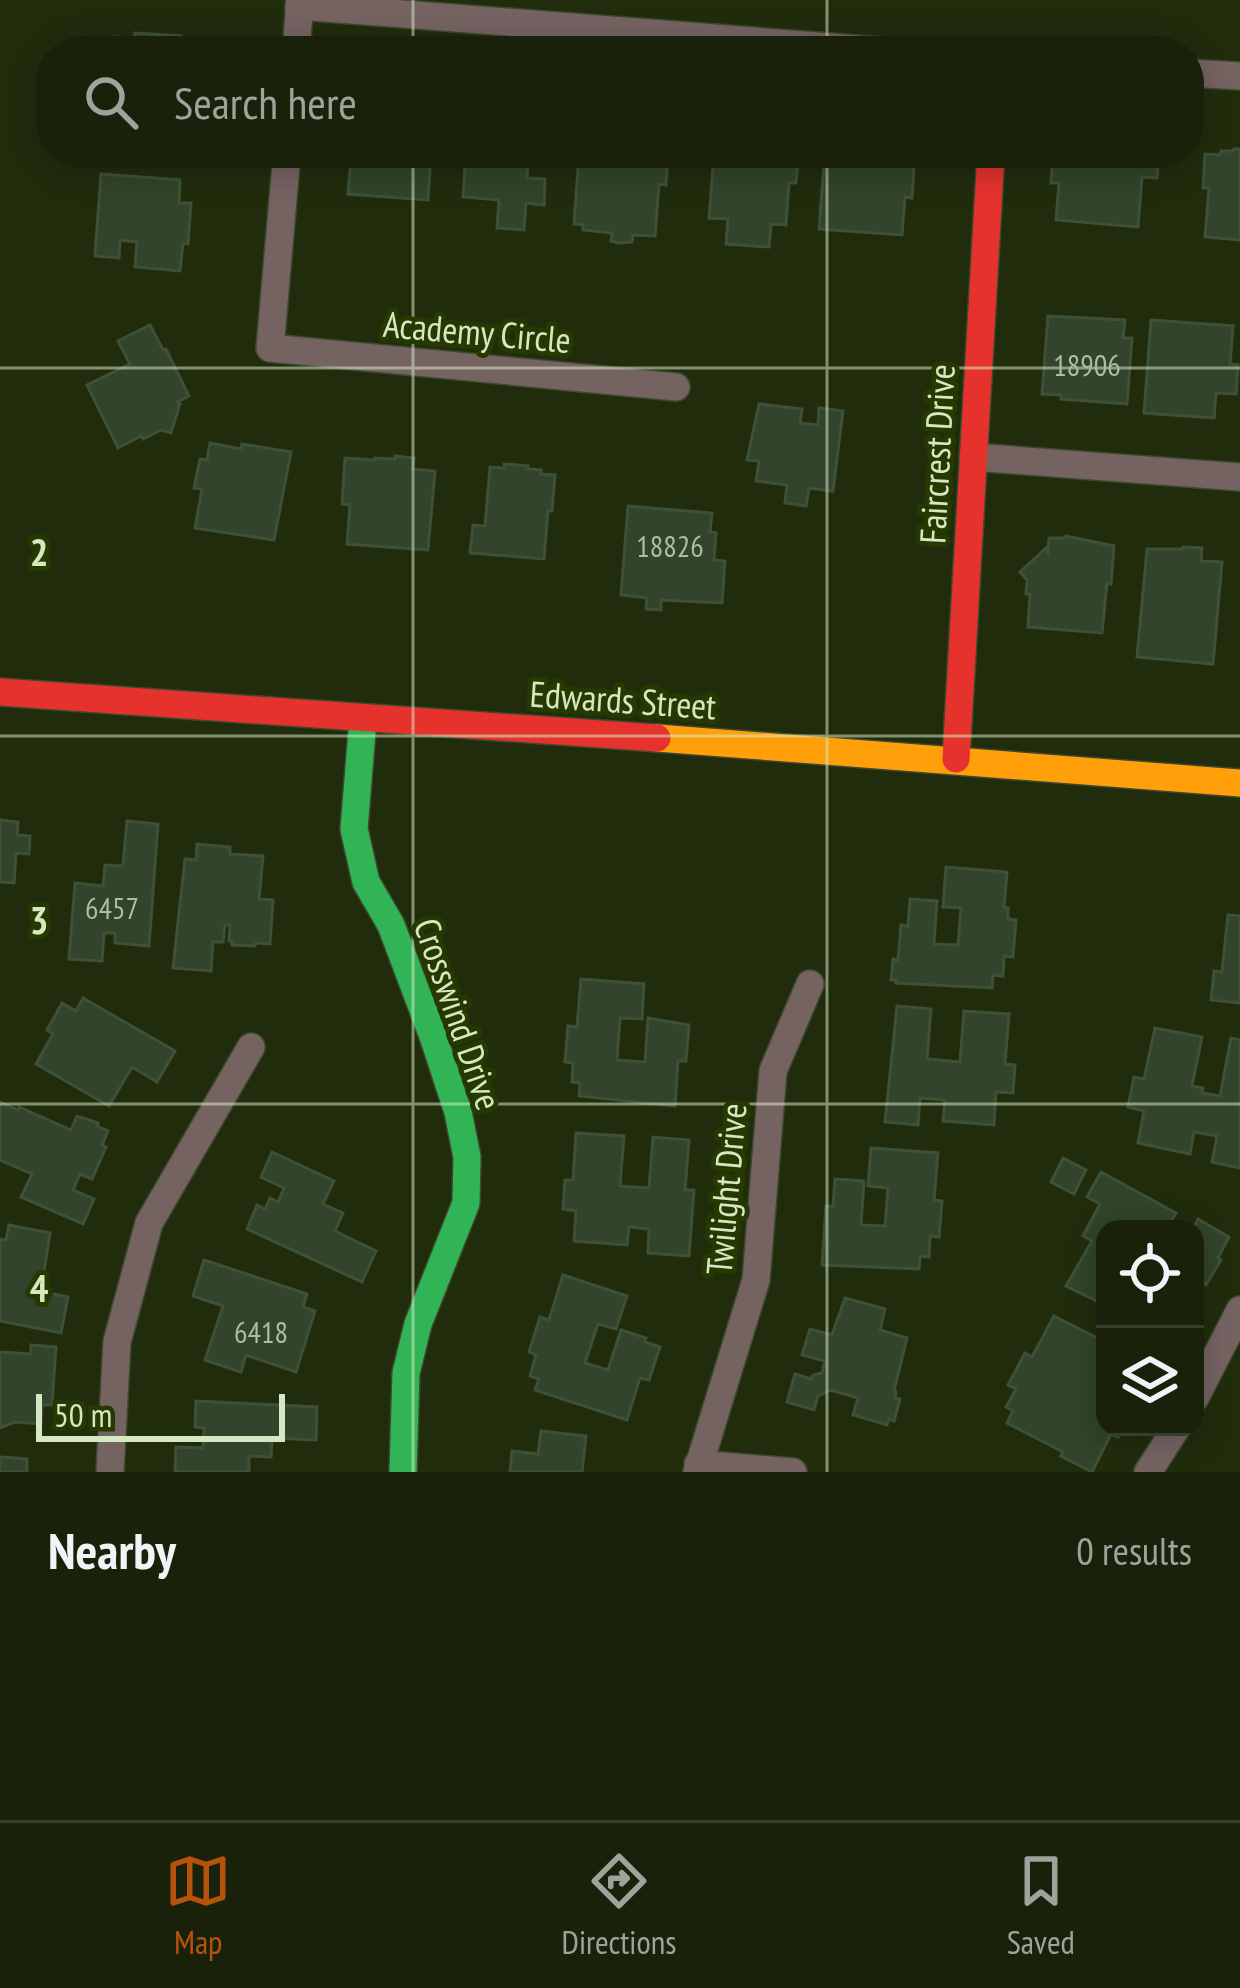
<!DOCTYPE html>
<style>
body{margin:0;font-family:"PT Sans Narrow",sans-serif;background:#262e18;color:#f1f3f6}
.controls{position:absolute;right:36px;bottom:36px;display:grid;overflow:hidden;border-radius:24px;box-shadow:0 6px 30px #0003}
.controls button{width:108px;height:108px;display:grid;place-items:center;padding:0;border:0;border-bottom:3px solid #373e2b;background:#19210a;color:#f1f3f6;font:60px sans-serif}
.scale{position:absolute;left:36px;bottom:30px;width:249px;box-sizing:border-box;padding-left:12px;border:6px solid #d6e8c3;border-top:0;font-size:33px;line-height:42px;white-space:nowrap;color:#d6e8c3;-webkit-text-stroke:9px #253900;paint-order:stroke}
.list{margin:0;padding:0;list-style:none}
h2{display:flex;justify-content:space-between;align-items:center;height:156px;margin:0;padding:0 48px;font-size:51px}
h2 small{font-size:39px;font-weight:400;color:#9fa39c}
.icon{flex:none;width:66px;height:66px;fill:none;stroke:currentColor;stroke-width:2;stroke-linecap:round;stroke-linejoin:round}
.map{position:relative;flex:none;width:1240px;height:1472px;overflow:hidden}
.search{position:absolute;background:#19210a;box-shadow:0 6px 30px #0003;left:36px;right:36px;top:36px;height:132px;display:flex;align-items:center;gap:30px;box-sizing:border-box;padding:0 42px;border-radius:48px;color:#9fa39c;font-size:45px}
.sheet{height:348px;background:#19210a}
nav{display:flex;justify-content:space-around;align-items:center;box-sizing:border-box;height:168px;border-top:3px solid #373e2b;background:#19210a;font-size:33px;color:#9fa39c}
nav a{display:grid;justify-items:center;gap:6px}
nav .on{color:#b45309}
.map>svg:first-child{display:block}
.building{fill:#32442b;stroke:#3e5137;stroke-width:3}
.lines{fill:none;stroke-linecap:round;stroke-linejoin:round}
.street-casing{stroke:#3d482d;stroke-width:30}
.fast-casing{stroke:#3d482d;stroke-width:30}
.slow-casing{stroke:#3d482d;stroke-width:30}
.jam-casing{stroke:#3d482d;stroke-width:30}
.street{stroke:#756362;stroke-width:27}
.fast{stroke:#30b455;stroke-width:27}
.slow{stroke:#ff9f0a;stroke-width:27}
.jam{stroke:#e5322d;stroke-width:27}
.grid{fill:none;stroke:#d6e8c3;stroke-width:3;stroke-opacity:0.55}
.labels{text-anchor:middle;stroke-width:10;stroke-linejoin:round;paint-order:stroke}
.number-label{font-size:30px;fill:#adbf9d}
.street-label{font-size:36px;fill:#d6e8c3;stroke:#253900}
.grid-label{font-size:39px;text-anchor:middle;font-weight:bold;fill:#d6e8c3;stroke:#253900;stroke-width:10;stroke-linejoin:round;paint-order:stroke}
</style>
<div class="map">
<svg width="1240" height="1472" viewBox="0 0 1240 1472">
<rect width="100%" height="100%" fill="#212c0d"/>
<g class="building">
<polygon points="135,33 181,36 181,44 202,45 202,51 114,51 115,37 134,39"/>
<polygon points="1234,149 1240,149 1240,240 1205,237 1209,188 1203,188 1205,154 1220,155 1221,151 1233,151"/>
<polygon points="343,153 431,153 428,200 348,194 351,158 342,157"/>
<polygon points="466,153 543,153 542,163 528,162 527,178 545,179 544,205 526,203 524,230 497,228 499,200 463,197"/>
<polygon points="579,153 661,153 661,155 668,156 666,185 659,184 655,236 633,235 632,242 619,243 611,241 612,233 583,230 583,225 574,224"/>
<polygon points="714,153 799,153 796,183 789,183 786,225 771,224 769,247 726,244 728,219 709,218"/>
<polygon points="825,153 909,153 907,166 914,167 912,198 905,197 902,235 819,229"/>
<polygon points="1053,153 1159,153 1157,178 1142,177 1138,227 1056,220 1059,183 1051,183"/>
<polygon points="101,174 180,180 179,203 191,203 188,244 183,243 180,271 135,267 137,242 120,240 119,258 95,256"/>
<polygon points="1048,316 1125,320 1123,338 1132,338 1127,404 1061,399 1061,395 1042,394"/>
<polygon points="1151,320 1233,326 1230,364 1238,365 1236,394 1216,393 1214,418 1144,413"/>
<polygon points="150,325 163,350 166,349 189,396 177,402 180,404 171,433 161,430 143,439 141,436 118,448 87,385 130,364 118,341"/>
<polygon points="759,404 802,409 800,423 818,425 819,408 843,411 833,491 809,488 806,506 785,503 787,485 756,481 759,461 747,460"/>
<polygon points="210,443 241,449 242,444 291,452 274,540 195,528 202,489 194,488 200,459 207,460"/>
<polygon points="395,456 414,458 413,469 435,471 428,550 347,544 350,505 342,504 345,458 374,460 375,458 395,459"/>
<polygon points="504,464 528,466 528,469 541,470 541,474 555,475 552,511 548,511 544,559 470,553 473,525 485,526 490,467 504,468"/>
<polygon points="628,506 712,513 710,532 716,533 714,560 725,561 722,603 661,600 661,610 646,609 647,598 621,595"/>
<polygon points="1066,536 1114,546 1111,584 1107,583 1102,633 1028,627 1030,594 1026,594 1027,580 1020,572 1046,548 1048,552 1049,538 1064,538"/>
<polygon points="1183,547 1202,548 1201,561 1222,562 1213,664 1137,657 1147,549 1183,549"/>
<polygon points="0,820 18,822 17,835 30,836 29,854 16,853 14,883 0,882"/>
<polygon points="127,821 158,824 149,946 115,943 115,933 104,933 102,961 69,959 75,883 103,886 105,865 123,866"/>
<polygon points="197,844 230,847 230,854 263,856 259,899 273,900 270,944 256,943 255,946 232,945 232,941 229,941 230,925 225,925 223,942 213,942 211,971 173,968 185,859 196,860"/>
<polygon points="946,867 1007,872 1004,907 1008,908 1008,919 1016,920 1013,957 1004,956 1003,976 993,975 992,988 896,983 896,980 891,980 893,959 898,960 901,925 908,926 910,899 937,901 934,944 958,945 961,908 943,907"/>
<polygon points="1228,915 1240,916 1240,1003 1211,1000 1214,971 1222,972"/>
<polygon points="581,979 644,984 642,1019 620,1018 617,1060 645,1062 648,1018 689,1025 686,1061 678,1061 675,1106 579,1096 580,1083 572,1082 573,1063 565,1062 568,1026 577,1027"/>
<polygon points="83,998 175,1051 157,1082 132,1067 109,1106 36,1064 53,1034 47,1030 62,1003 76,1011"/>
<polygon points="897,1006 931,1009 927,1059 960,1062 964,1011 1009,1014 1005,1064 1015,1065 1013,1093 996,1092 994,1125 943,1121 945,1100 920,1098 918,1125 885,1122"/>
<polygon points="1155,1028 1202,1037 1192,1086 1203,1088 1202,1093 1220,1096 1231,1038 1240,1040 1240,1168 1212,1162 1217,1136 1194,1132 1190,1154 1138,1143 1144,1111 1128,1107 1134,1077 1144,1079"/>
<polygon points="0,1102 18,1110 19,1107 71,1130 77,1116 98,1123 97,1126 108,1131 102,1145 106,1147 92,1179 80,1174 73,1190 94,1199 83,1224 21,1197 32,1174 0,1160"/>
<polygon points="576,1133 624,1136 620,1186 649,1188 653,1137 689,1140 685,1190 694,1190 689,1256 648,1253 649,1229 629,1227 627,1245 574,1241 576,1211 563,1209 565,1180 573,1180"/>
<polygon points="871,1148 938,1153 934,1200 942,1201 939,1237 930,1236 929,1257 920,1256 919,1269 822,1265 826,1206 833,1206 835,1179 864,1181 861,1225 885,1226 888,1188 868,1186"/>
<polygon points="272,1152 334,1181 323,1204 343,1213 335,1231 376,1251 362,1282 247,1229 257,1205 265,1209 270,1198 278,1202 284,1188 261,1177"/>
<polygon points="1063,1158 1086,1170 1074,1194 1051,1182"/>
<polygon points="1101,1172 1176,1213 1166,1229 1105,1229 1105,1305 1066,1286 1092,1241 1083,1236 1100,1204 1087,1197"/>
<polygon points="1198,1219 1229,1237 1218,1258 1221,1260 1206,1285 1203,1283 1195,1297 1195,1229 1193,1229"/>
<polygon points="9,1225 50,1233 44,1272 42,1272 38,1291 68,1297 61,1333 0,1321 0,1239 6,1240"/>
<polygon points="204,1260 307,1294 303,1307 315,1311 296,1372 246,1355 241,1372 205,1360 223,1306 193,1296"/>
<polygon points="563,1275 627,1296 616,1329 598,1324 585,1363 608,1370 621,1330 646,1338 645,1342 660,1347 649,1380 640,1378 627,1420 535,1390 539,1379 530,1376 536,1355 529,1352 540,1317 549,1320"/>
<polygon points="845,1298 885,1309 880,1330 907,1338 894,1391 896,1392 895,1398 900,1399 894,1421 889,1419 887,1425 853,1415 858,1398 831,1390 818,1396 814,1410 787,1402 795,1374 811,1379 813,1375 822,1373 825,1361 802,1355 810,1329 832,1335"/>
<polygon points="1054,1316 1105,1342 1105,1359 1096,1376 1105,1381 1105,1427 1123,1427 1118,1437 1111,1434 1092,1472 1061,1456 1063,1452 1007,1423 1013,1411 1006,1407 1016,1389 1008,1385 1025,1353 1032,1357"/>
<polygon points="31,1345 56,1347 52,1405 42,1405 41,1424 15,1422 0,1428 0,1352 31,1354"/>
<polygon points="196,1401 317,1407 316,1440 272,1438 271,1457 249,1456 249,1472 175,1472 176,1447 203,1448 204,1428 195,1427"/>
<polygon points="541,1431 586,1436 582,1472 510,1472 512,1451 538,1454"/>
<polygon points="0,1457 27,1459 27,1472 0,1472"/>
</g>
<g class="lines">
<g class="street-casing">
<g id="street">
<polyline points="299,6 883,51"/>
<polyline points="296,51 300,0"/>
<polyline points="1189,73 1240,76"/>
<polyline points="287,153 270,348 676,387"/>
<polyline points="973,457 1240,477"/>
<polyline points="1195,1398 1240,1310"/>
<polyline points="698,1464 793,1472"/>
<polyline points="110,1472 117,1342 149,1223 251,1047"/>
<polyline points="697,1472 756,1280 773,1071 810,984"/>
<polyline points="1148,1472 1177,1427"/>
</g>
</g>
<g class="fast-casing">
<polyline id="fast" points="363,719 354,829 366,882 391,925 434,1039 458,1112 467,1157 466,1203 418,1324 406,1373 403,1472"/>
</g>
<g class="slow-casing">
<polyline id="slow" points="657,738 1240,783"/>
</g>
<g class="jam-casing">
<g id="jam">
<polyline points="0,692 657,738"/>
<polyline points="956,759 991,153"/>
</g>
</g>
<use href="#street" class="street"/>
<use href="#fast" class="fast"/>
<use href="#slow" class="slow"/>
<use href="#jam" class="jam"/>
</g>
<path class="grid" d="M413 0V51M827 0V51M413 153V1472M827 153V1472M0 368H1240M0 736H1240M0 1104H1240"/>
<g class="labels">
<g class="number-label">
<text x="1087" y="376">18906</text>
<text x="670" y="557">18826</text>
<text x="112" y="919">6457</text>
<text x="261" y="1343">6418</text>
</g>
<g class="street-label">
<text transform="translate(477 332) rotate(5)" y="13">Academy Circle</text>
<text transform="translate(937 454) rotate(-87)" y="13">Faircrest Drive</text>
<text transform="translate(623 700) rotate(4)" y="13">Edwards Street</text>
<text transform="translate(458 1014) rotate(71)" y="13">Crosswind Drive</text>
<text transform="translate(726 1189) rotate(-85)" y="13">Twilight Drive</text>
</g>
</g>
<g class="grid-label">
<text x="39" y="566">2</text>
<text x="39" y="934">3</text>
<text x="39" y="1302">4</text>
</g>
</svg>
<div class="controls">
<button><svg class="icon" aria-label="locate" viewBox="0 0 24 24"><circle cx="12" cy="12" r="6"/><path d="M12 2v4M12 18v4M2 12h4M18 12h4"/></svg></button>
<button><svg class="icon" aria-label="layers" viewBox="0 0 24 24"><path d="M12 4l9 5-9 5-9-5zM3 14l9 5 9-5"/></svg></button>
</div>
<div class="scale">50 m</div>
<div class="search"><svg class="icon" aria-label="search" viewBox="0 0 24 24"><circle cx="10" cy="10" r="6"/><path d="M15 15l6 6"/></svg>Search here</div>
</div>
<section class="sheet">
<h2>Nearby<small>0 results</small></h2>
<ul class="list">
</ul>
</section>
<nav>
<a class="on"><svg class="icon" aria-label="map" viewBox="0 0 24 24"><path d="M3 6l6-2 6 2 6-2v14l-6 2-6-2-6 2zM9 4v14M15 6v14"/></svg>Map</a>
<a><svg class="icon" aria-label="directions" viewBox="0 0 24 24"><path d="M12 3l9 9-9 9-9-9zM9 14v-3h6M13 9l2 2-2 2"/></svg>Directions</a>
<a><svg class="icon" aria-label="saved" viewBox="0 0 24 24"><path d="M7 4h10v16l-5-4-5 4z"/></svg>Saved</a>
</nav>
